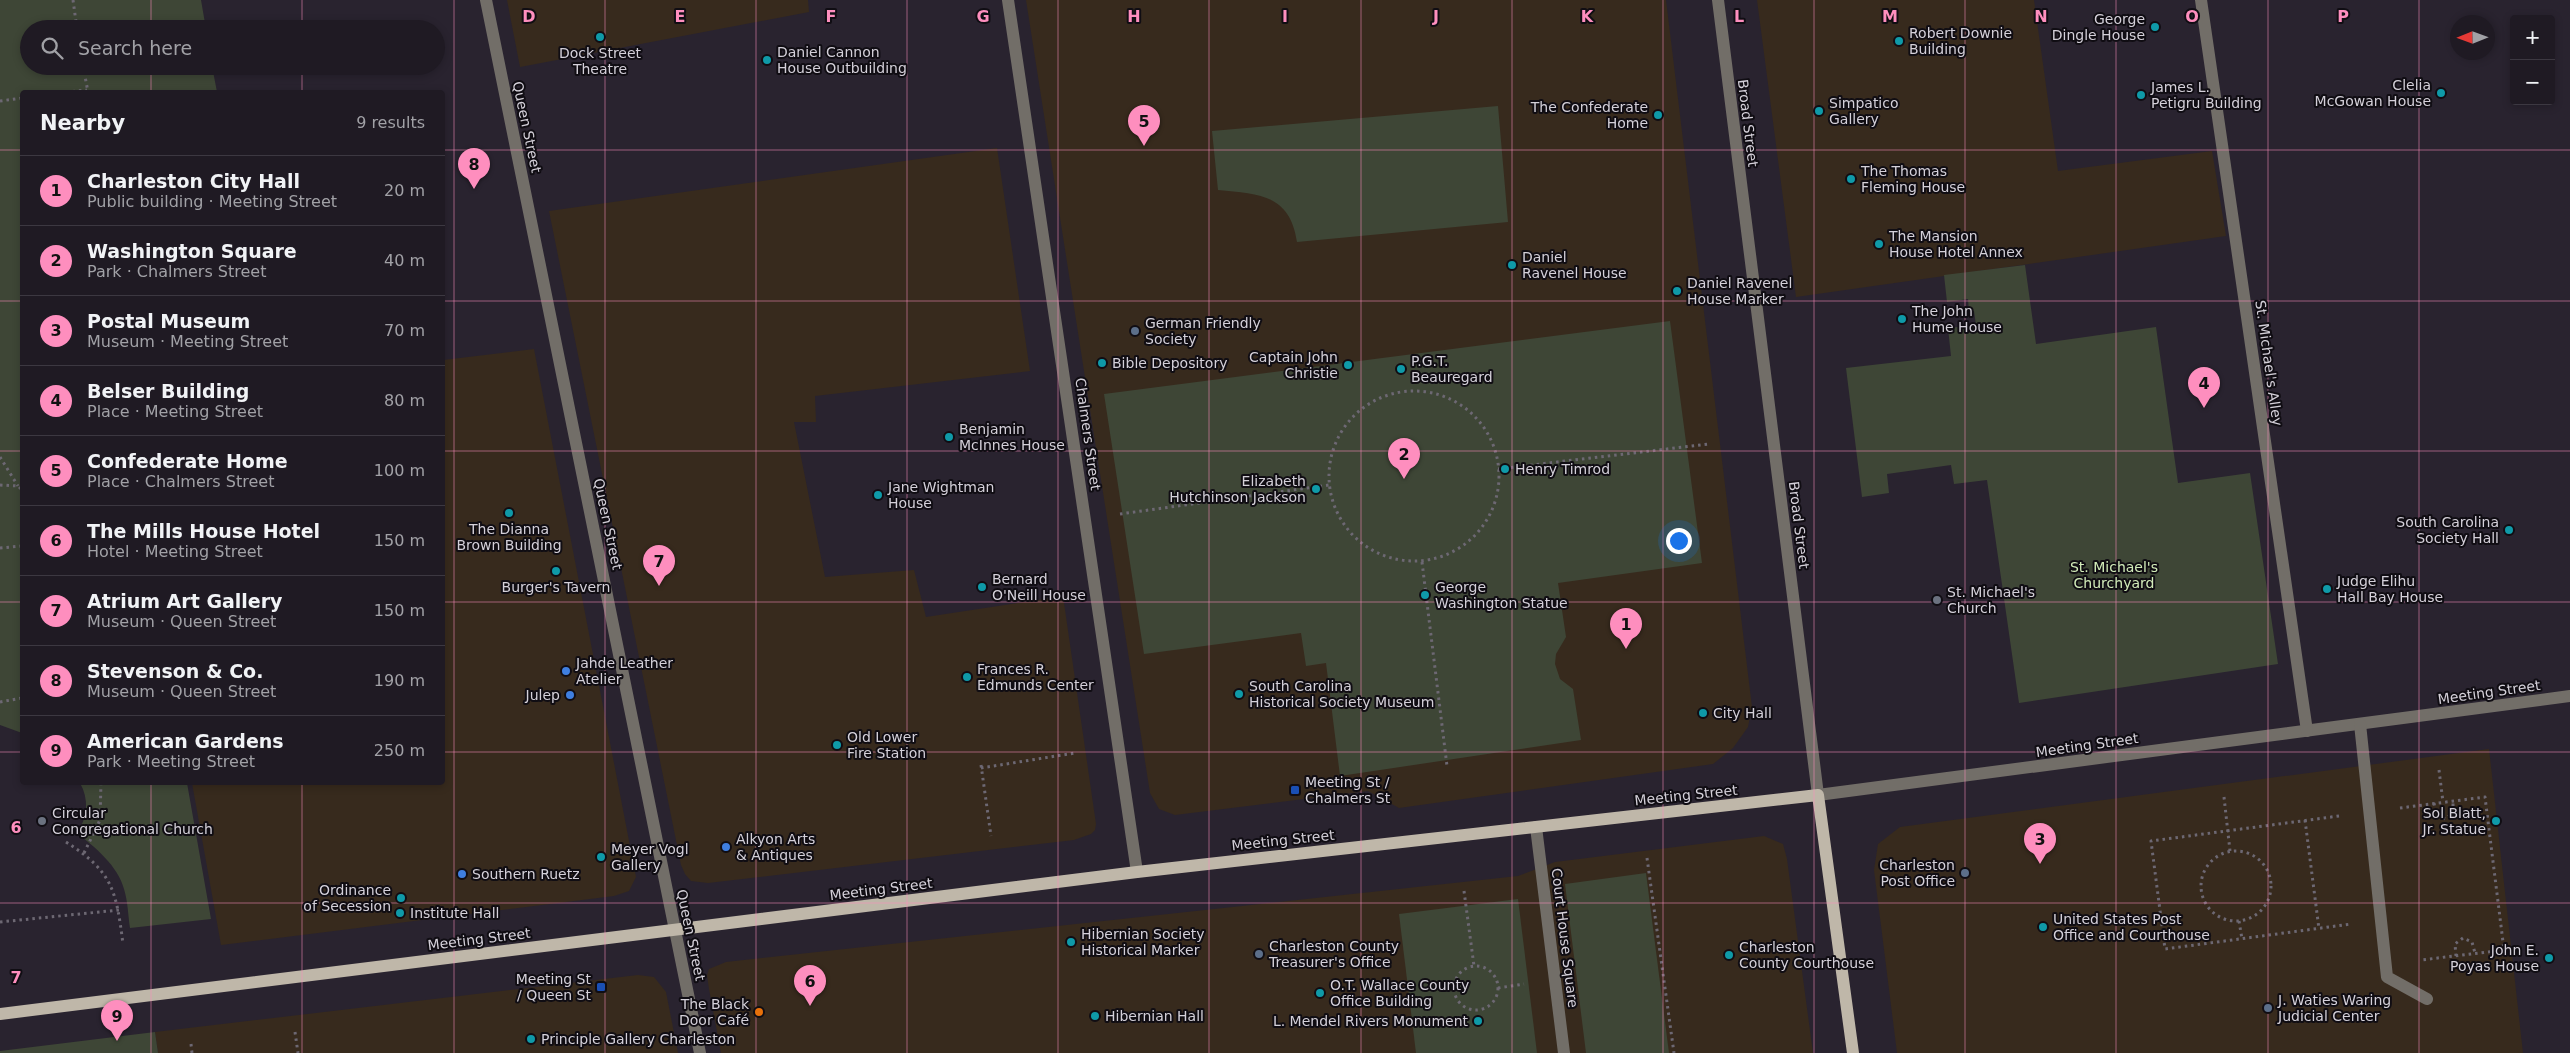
<!DOCTYPE html>
<meta charset="utf-8">
<style>
body{margin:0;font-family:"DejaVu Sans",sans-serif;background:#27232b;color:#f1f3f6}
.controls{position:absolute;right:15px;top:15px;display:grid;overflow:hidden;border-radius:5px;box-shadow:0 2px 8px #0003}
.controls button{width:45px;height:45px;display:grid;place-items:center;padding:0;border:0;border-bottom:1px solid #3c3841;background:#1f1a23;color:#f1f3f6;font:25px sans-serif}
.compass{position:absolute;left:2450px;top:15px;width:45px;height:45px;border-radius:50%;background:#1f1a23;box-shadow:0 2px 8px #0003;rotate:269deg}
.you{position:absolute;left:1678px;top:540px;width:18px;height:18px;margin:-12px;border:4px solid #fff;border-radius:50%;background:#1a73e8;box-shadow:0 0 0 8px #1a73e833}
.badge{display:grid;place-items:center;width:32px;height:32px;border-radius:50%;background:#fe8ebe;color:#111;font-size:16px;font-weight:700}
.pin{position:absolute;translate:-50% -41px;filter:drop-shadow(0 1px 2px #0008)}
.pin::after{content:'';position:absolute;top:26px;width:18px;height:15px;background:inherit;clip-path:polygon(0 0,100% 0,50% 100%)}
.list{margin:0;padding:0;list-style:none}
h2{display:flex;justify-content:space-between;align-items:center;height:65px;margin:0;padding:0 20px;font-size:21px}
h2 small{font-size:16px;font-weight:400;color:#a1a1a6}
.list li{display:grid;grid-template-columns:32px 1fr auto;gap:15px;align-items:center;box-sizing:border-box;height:70px;padding:0 20px;border-top:1px solid #3c3841}
.list b{display:block;font-size:19px;white-space:nowrap}
.list p{margin:0;font-size:16px;white-space:nowrap;color:#a1a1a6}
.list em{font-size:16px;font-style:normal;color:#a1a1a6}
.icon{flex:none;width:28px;height:28px;fill:none;stroke:currentColor;stroke-width:2;stroke-linecap:round;stroke-linejoin:round}
.map{position:relative;flex:none;width:2570px;height:1053px;overflow:hidden}
.search{position:absolute;background:#1f1a23;box-shadow:0 2px 8px #0003;left:20px;top:20px;width:425px;height:55px;display:flex;align-items:center;gap:12px;box-sizing:border-box;padding:0 18px;border-radius:28px;color:#a1a1a6;font-size:19px}
.panel{position:absolute;background:#1f1a23;box-shadow:0 2px 8px #0003;left:20px;top:90px;width:425px;height:695px;border-radius:5px}
.map>svg:first-child{display:block}
.commercial{fill:#372a1d}
.green{fill:#3e4636}
.lines{fill:none;stroke-linecap:round;stroke-linejoin:round}
.path{stroke:#6d6873;stroke-width:3;stroke-dasharray:2.5 4;stroke-linecap:butt}
.minor{stroke:#726e68;stroke-width:12}
.major{stroke:#bfb7a9;stroke-width:12}
.grid{fill:none;stroke:#fe8ebe;stroke-width:1;stroke-opacity:0.55}
.culture-dot{fill:#0f9aa8;stroke:#100d13;stroke-width:2}
.service-dot{fill:#5c6f8a;stroke:#100d13;stroke-width:2}
.worship-dot{fill:#6b7280;stroke:#100d13;stroke-width:2}
.shop-dot{fill:#3f7fe0;stroke:#100d13;stroke-width:2}
.transit-dot{fill:#1a4fb4;stroke:#100d13;stroke-width:2}
.food-dot{fill:#e8710a;stroke:#100d13;stroke-width:2}
.labels{text-anchor:middle;stroke-width:4;stroke-linejoin:round;paint-order:stroke}
.poi-label{font-size:14px;fill:#d4d0d9;stroke:#100d13;text-anchor:start}
.street-label{font-size:14px;fill:#d4d0d9;stroke:#100d13}
.park-label{font-size:14px;fill:#d2ecb9;stroke:#100d13}
.grid-label{font-size:16px;text-anchor:middle;font-weight:bold;fill:#fe8ebe;stroke:#100d13;stroke-width:4;stroke-linejoin:round;paint-order:stroke}
</style>
<div class="map">
<svg width="2570" height="1053" viewBox="0 0 2570 1053">
<rect width="100%" height="100%" fill="#29232f"/>
<g class="commercial">
<polygon points="507,0 808,0 809,12 520,67"/>
<polygon points="1026,0 1666,0 1752,707 1748,727 1733,748 1713,764 1399,808 1368,791 1175,815 1159,809 1150,793"/>
<polygon points="1757,0 2034,0 2058,171 2212,151 2226,236 1796,297"/>
<polygon points="997,148 1030,371 815,396 816,422 794,422 825,577 914,570 926,617 1063,596 1096,824 1095,830 1091,834 1074,840 708,883 691,881 685,874 681,865 549,211"/>
<polygon points="534,349 636,877 629,891 614,896 221,945 192,783 442,782 443,360"/>
<polygon points="2489,749 2523,1053 1897,1053 1874,870 1878,844 1900,827"/>
<polygon points="1764,836 1783,844 1787,859 1813,1053 721,1053 709,989 707,975 709,969 726,962 1518,876 1555,862"/>
<polygon points="638,975 654,977 666,992 678,1053 158,1053 155,1032"/>
</g>
<g class="green">
<polygon points="0,0 201,0 206,29 29,29 29,66 212,66 217,92 22,92 22,733 0,725"/>
<path d="M1498 106 1508 222 1297 242C1290 194 1259 194 1218 190L1212 131Z"/>
<polygon points="2025,265 2036,344 2156,327 2178,483 2250,473 2278,664 2019,703 1987,480 1954,484 1951,465 1887,474 1889,493 1862,497 1846,368 1951,356 1948,328 1976,325 1974,311 1969,312 1968,299 1947,302 1944,275"/>
<polygon points="1670,321 1702,563 1558,583 1566,637 1556,654 1555,664 1560,679 1573,689 1581,740 1340,776 1326,663 1306,666 1301,633 1144,654 1104,394"/>
<path d="M80 783H187L211 919 130 928C128 915 128 902 124 889 118 866 95 847 77 833 88 817 89 799 80 783Z"/>
<polygon points="1646,873 1669,1053 1586,1053 1565,884"/>
<polygon points="1518,899 1537,1053 1416,1053 1399,914"/>
<polygon points="155,1032 158,1053 0,1053 0,1051"/>
</g>
<g class="lines">
<g class="path">
<polyline points="73,0 77,29"/>
<polyline points="83,66 88,92"/>
<polyline points="66,92 87,90"/>
<polyline points="0,101 22,98"/>
<circle cx="1414" cy="476" r="85"/>
<polyline points="0,457 18,486"/>
<polyline points="1498,469 1709,444"/>
<polyline points="0,485 18,486 22,490"/>
<polyline points="1120,514 1329,485"/>
<polyline points="0,548 22,546"/>
<polyline points="1422,562 1447,766"/>
<polyline points="0,702 22,698"/>
<polyline points="981,765 991,836"/>
<polyline points="981,768 1075,753"/>
<polyline points="2439,770 2443,802"/>
<polyline points="2224,797 2230,851"/>
<polyline points="2434,803 2436,815 2445,819 2453,813 2453,801"/>
<polyline points="2400,808 2485,797 2504,950 2421,960"/>
<polyline points="2339,816 2151,841 2165,949 2351,924"/>
<polyline points="2305,820 2319,929"/>
<path d="M66 842C113 872 116 890 123 944"/>
<circle cx="2236" cy="886" r="35"/>
<polyline points="84,853 100,820 101,782"/>
<polyline points="1647,858 1674,1053"/>
<polyline points="1464,891 1474,966"/>
<polyline points="2239,921 2242,939"/>
<polyline points="0,922 119,910"/>
<polyline points="2456,956 2455,944 2463,938 2472,942 2475,953"/>
<circle cx="1476" cy="988" r="22"/>
<polyline points="1498,988 1524,984"/>
<polyline points="295,1032 298,1053"/>
<polyline points="191,1044 192,1053"/>
</g>
<g class="minor">
<polyline points="486,0 700,1053"/>
<polyline points="1008,0 1137,872"/>
<polyline points="1718,0 1818,795 2570,696"/>
<polyline points="2201,0 2307,731"/>
<polyline points="2360,724 2387,977 2427,999"/>
<polyline points="1536,827 1564,1053"/>
</g>
<polyline class="major" points="0,1014 1137,872 1818,795 1853,1053"/>
</g>
<path class="grid" d="M151 0V29M302 0V29M454 0V1053M605 0V1053M756 0V1053M907 0V1053M1058 0V1053M1209 0V1053M1361 0V1053M1512 0V1053M1663 0V1053M1814 0V1053M1965 0V1053M2116 0V1053M2268 0V1053M2419 0V1053M151 66V92M302 66V92M0 150H22M442 150H2570M0 301H22M442 301H2570M0 451H22M442 451H2570M0 602H22M442 602H2570M0 752H22M442 752H2570M151 782V1053M302 782V1053M0 903H2570"/>
<g class="culture-dot">
<circle cx="2155" cy="27" r="5"/>
<circle cx="600" cy="37" r="5"/>
<circle cx="1899" cy="41" r="5"/>
<circle cx="767" cy="60" r="5"/>
<circle cx="2441" cy="93" r="5"/>
<circle cx="2141" cy="95" r="5"/>
<circle cx="1819" cy="111" r="5"/>
<circle cx="1658" cy="115" r="5"/>
<circle cx="1851" cy="179" r="5"/>
<circle cx="1879" cy="244" r="5"/>
<circle cx="1512" cy="265" r="5"/>
<circle cx="1677" cy="291" r="5"/>
<circle cx="1902" cy="319" r="5"/>
<circle cx="1102" cy="363" r="5"/>
<circle cx="1348" cy="365" r="5"/>
<circle cx="1401" cy="369" r="5"/>
<circle cx="949" cy="437" r="5"/>
<circle cx="1505" cy="469" r="5"/>
<circle cx="1316" cy="489" r="5"/>
<circle cx="878" cy="495" r="5"/>
<circle cx="509" cy="513" r="5"/>
<circle cx="2509" cy="530" r="5"/>
<circle cx="556" cy="571" r="5"/>
<circle cx="982" cy="587" r="5"/>
<circle cx="2327" cy="589" r="5"/>
<circle cx="1425" cy="595" r="5"/>
<circle cx="967" cy="677" r="5"/>
<circle cx="1239" cy="694" r="5"/>
<circle cx="1703" cy="713" r="5"/>
<circle cx="837" cy="745" r="5"/>
<circle cx="2496" cy="821" r="5"/>
<circle cx="601" cy="857" r="5"/>
<circle cx="401" cy="898" r="5"/>
<circle cx="400" cy="913" r="5"/>
<circle cx="2043" cy="927" r="5"/>
<circle cx="1071" cy="942" r="5"/>
<circle cx="1729" cy="955" r="5"/>
<circle cx="2549" cy="958" r="5"/>
<circle cx="1320" cy="993" r="5"/>
<circle cx="1095" cy="1016" r="5"/>
<circle cx="1478" cy="1021" r="5"/>
<circle cx="531" cy="1039" r="5"/>
</g>
<g class="service-dot">
<circle cx="1135" cy="331" r="5"/>
<circle cx="1965" cy="873" r="5"/>
<circle cx="1259" cy="954" r="5"/>
<circle cx="2268" cy="1008" r="5"/>
</g>
<g class="worship-dot">
<circle cx="1937" cy="600" r="5"/>
<circle cx="42" cy="821" r="5"/>
</g>
<g class="shop-dot">
<circle cx="566" cy="671" r="5"/>
<circle cx="570" cy="695" r="5"/>
<circle cx="726" cy="847" r="5"/>
<circle cx="462" cy="874" r="5"/>
</g>
<g class="transit-dot">
<rect x="1290" y="785" width="10" height="10" rx="2.5"/>
<rect x="596" y="982" width="10" height="10" rx="2.5"/>
</g>
<circle class="food-dot" cx="759" cy="1012" r="5"/>
<g class="labels">
<g class="poi-label">
<text x="2145" y="24" text-anchor="end">George<tspan x="2145" dy="16">Dingle House</tspan></text>
<text x="1909" y="38">Robert Downie<tspan x="1909" dy="16">Building</tspan></text>
<text x="777" y="57">Daniel Cannon<tspan x="777" dy="16">House Outbuilding</tspan></text>
<text x="600" y="58" text-anchor="middle">Dock Street<tspan x="600" dy="16">Theatre</tspan></text>
<text x="2431" y="90" text-anchor="end">Clelia<tspan x="2431" dy="16">McGowan House</tspan></text>
<text x="2151" y="92">James L.<tspan x="2151" dy="16">Petigru Building</tspan></text>
<text x="1829" y="108">Simpatico<tspan x="1829" dy="16">Gallery</tspan></text>
<text x="1648" y="112" text-anchor="end">The Confederate<tspan x="1648" dy="16">Home</tspan></text>
<text x="1861" y="176">The Thomas<tspan x="1861" dy="16">Fleming House</tspan></text>
<text x="1889" y="241">The Mansion<tspan x="1889" dy="16">House Hotel Annex</tspan></text>
<text x="1522" y="262">Daniel<tspan x="1522" dy="16">Ravenel House</tspan></text>
<text x="1687" y="288">Daniel Ravenel<tspan x="1687" dy="16">House Marker</tspan></text>
<text x="1912" y="316">The John<tspan x="1912" dy="16">Hume House</tspan></text>
<text x="1145" y="328">German Friendly<tspan x="1145" dy="16">Society</tspan></text>
<text x="1338" y="362" text-anchor="end">Captain John<tspan x="1338" dy="16">Christie</tspan></text>
<text x="1411" y="366">P.G.T.<tspan x="1411" dy="16">Beauregard</tspan></text>
<text x="1112" y="368">Bible Depository</text>
<text x="959" y="434">Benjamin<tspan x="959" dy="16">McInnes House</tspan></text>
<text x="1515" y="474">Henry Timrod</text>
<text x="1306" y="486" text-anchor="end">Elizabeth<tspan x="1306" dy="16">Hutchinson Jackson</tspan></text>
<text x="888" y="492">Jane Wightman<tspan x="888" dy="16">House</tspan></text>
<text x="2499" y="527" text-anchor="end">South Carolina<tspan x="2499" dy="16">Society Hall</tspan></text>
<text x="509" y="534" text-anchor="middle">The Dianna<tspan x="509" dy="16">Brown Building</tspan></text>
<text x="992" y="584">Bernard<tspan x="992" dy="16">O'Neill House</tspan></text>
<text x="2337" y="586">Judge Elihu<tspan x="2337" dy="16">Hall Bay House</tspan></text>
<text x="556" y="592" text-anchor="middle">Burger's Tavern</text>
<text x="1435" y="592">George<tspan x="1435" dy="16">Washington Statue</tspan></text>
<text x="1947" y="597">St. Michael's<tspan x="1947" dy="16">Church</tspan></text>
<text x="576" y="668">Jahde Leather<tspan x="576" dy="16">Atelier</tspan></text>
<text x="977" y="674">Frances R.<tspan x="977" dy="16">Edmunds Center</tspan></text>
<text x="1249" y="691">South Carolina<tspan x="1249" dy="16">Historical Society Museum</tspan></text>
<text x="560" y="700" text-anchor="end">Julep</text>
<text x="1713" y="718">City Hall</text>
<text x="847" y="742">Old Lower<tspan x="847" dy="16">Fire Station</tspan></text>
<text x="1305" y="787">Meeting St /<tspan x="1305" dy="16">Chalmers St</tspan></text>
<text x="52" y="818">Circular<tspan x="52" dy="16">Congregational Church</tspan></text>
<text x="2486" y="818" text-anchor="end">Sol Blatt,<tspan x="2486" dy="16">Jr. Statue</tspan></text>
<text x="736" y="844">Alkyon Arts<tspan x="736" dy="16">&amp; Antiques</tspan></text>
<text x="611" y="854">Meyer Vogl<tspan x="611" dy="16">Gallery</tspan></text>
<text x="1955" y="870" text-anchor="end">Charleston<tspan x="1955" dy="16">Post Office</tspan></text>
<text x="472" y="879">Southern Ruetz</text>
<text x="391" y="895" text-anchor="end">Ordinance<tspan x="391" dy="16">of Secession</tspan></text>
<text x="410" y="918">Institute Hall</text>
<text x="2053" y="924">United States Post<tspan x="2053" dy="16">Office and Courthouse</tspan></text>
<text x="1081" y="939">Hibernian Society<tspan x="1081" dy="16">Historical Marker</tspan></text>
<text x="1269" y="951">Charleston County<tspan x="1269" dy="16">Treasurer's Office</tspan></text>
<text x="1739" y="952">Charleston<tspan x="1739" dy="16">County Courthouse</tspan></text>
<text x="2539" y="955" text-anchor="end">John E.<tspan x="2539" dy="16">Poyas House</tspan></text>
<text x="591" y="984" text-anchor="end">Meeting St<tspan x="591" dy="16">/ Queen St</tspan></text>
<text x="1330" y="990">O.T. Wallace County<tspan x="1330" dy="16">Office Building</tspan></text>
<text x="2278" y="1005">J. Waties Waring<tspan x="2278" dy="16">Judicial Center</tspan></text>
<text x="749" y="1009" text-anchor="end">The Black<tspan x="749" dy="16">Door Café</tspan></text>
<text x="1105" y="1021">Hibernian Hall</text>
<text x="1468" y="1026" text-anchor="end">L. Mendel Rivers Monument</text>
<text x="541" y="1044">Principle Gallery Charleston</text>
</g>
<g class="street-label">
<text transform="translate(1748 123) rotate(83)" y="5">Broad Street</text>
<text transform="translate(527 127) rotate(78)" y="5">Queen Street</text>
<text transform="translate(2269 363) rotate(82)" y="5">St. Michael's Alley</text>
<text transform="translate(1088 434) rotate(82)" y="5">Chalmers Street</text>
<text transform="translate(608 524) rotate(78)" y="5">Queen Street</text>
<text transform="translate(1799 525) rotate(83)" y="5">Broad Street</text>
<text transform="translate(2489 692) rotate(-8)" y="5">Meeting Street</text>
<text transform="translate(2087 745) rotate(-8)" y="5">Meeting Street</text>
<text transform="translate(1686 795) rotate(-6)" y="5">Meeting Street</text>
<text transform="translate(1283 840) rotate(-6)" y="5">Meeting Street</text>
<text transform="translate(881 889) rotate(-7)" y="5">Meeting Street</text>
<text transform="translate(691 935) rotate(78)" y="5">Queen Street</text>
<text transform="translate(1565 938) rotate(83)" y="5">Court House Square</text>
<text transform="translate(479 939) rotate(-7)" y="5">Meeting Street</text>
</g>
<g class="park-label">
<text x="2114" y="572">St. Michael's<tspan x="2114" dy="16">Churchyard</tspan></text>
</g>
</g>
<g class="grid-label">
<text x="529" y="22">D</text>
<text x="680" y="22">E</text>
<text x="831" y="22">F</text>
<text x="983" y="22">G</text>
<text x="1134" y="22">H</text>
<text x="1285" y="22">I</text>
<text x="1436" y="22">J</text>
<text x="1587" y="22">K</text>
<text x="1739" y="22">L</text>
<text x="1890" y="22">M</text>
<text x="2041" y="22">N</text>
<text x="2192" y="22">O</text>
<text x="2343" y="22">P</text>
<text x="16" y="833">6</text>
<text x="16" y="983">7</text>
</g>
</svg>
<div class="controls">
<button>+</button>
<button>−</button>
</div>
<svg class="compass" viewBox="-18 -18 36 36"><path d="M0-13l5 13h-10z" fill="#e53935"/><path d="M0 13l5-13h-10z" fill="#a1a1a6"/></svg>
<div class="you"></div>
<div class="pin badge" style="left:1626px;top:649px">1</div>
<div class="pin badge" style="left:1404px;top:479px">2</div>
<div class="pin badge" style="left:2040px;top:864px">3</div>
<div class="pin badge" style="left:2204px;top:408px">4</div>
<div class="pin badge" style="left:1144px;top:146px">5</div>
<div class="pin badge" style="left:810px;top:1006px">6</div>
<div class="pin badge" style="left:659px;top:586px">7</div>
<div class="pin badge" style="left:474px;top:189px">8</div>
<div class="pin badge" style="left:117px;top:1041px">9</div>
<div class="search"><svg class="icon" aria-label="search" viewBox="0 0 24 24"><circle cx="10" cy="10" r="6"/><path d="M15 15l6 6"/></svg>Search here</div>
<section class="panel">
<h2>Nearby<small>9 results</small></h2>
<ul class="list">
<li><span class="badge">1</span><div><b>Charleston City Hall</b><p>Public building · Meeting Street</p></div><em>20 m</em></li>
<li><span class="badge">2</span><div><b>Washington Square</b><p>Park · Chalmers Street</p></div><em>40 m</em></li>
<li><span class="badge">3</span><div><b>Postal Museum</b><p>Museum · Meeting Street</p></div><em>70 m</em></li>
<li><span class="badge">4</span><div><b>Belser Building</b><p>Place · Meeting Street</p></div><em>80 m</em></li>
<li><span class="badge">5</span><div><b>Confederate Home</b><p>Place · Chalmers Street</p></div><em>100 m</em></li>
<li><span class="badge">6</span><div><b>The Mills House Hotel</b><p>Hotel · Meeting Street</p></div><em>150 m</em></li>
<li><span class="badge">7</span><div><b>Atrium Art Gallery</b><p>Museum · Queen Street</p></div><em>150 m</em></li>
<li><span class="badge">8</span><div><b>Stevenson &amp; Co.</b><p>Museum · Queen Street</p></div><em>190 m</em></li>
<li><span class="badge">9</span><div><b>American Gardens</b><p>Park · Meeting Street</p></div><em>250 m</em></li>
</ul>
</section>
</div>
